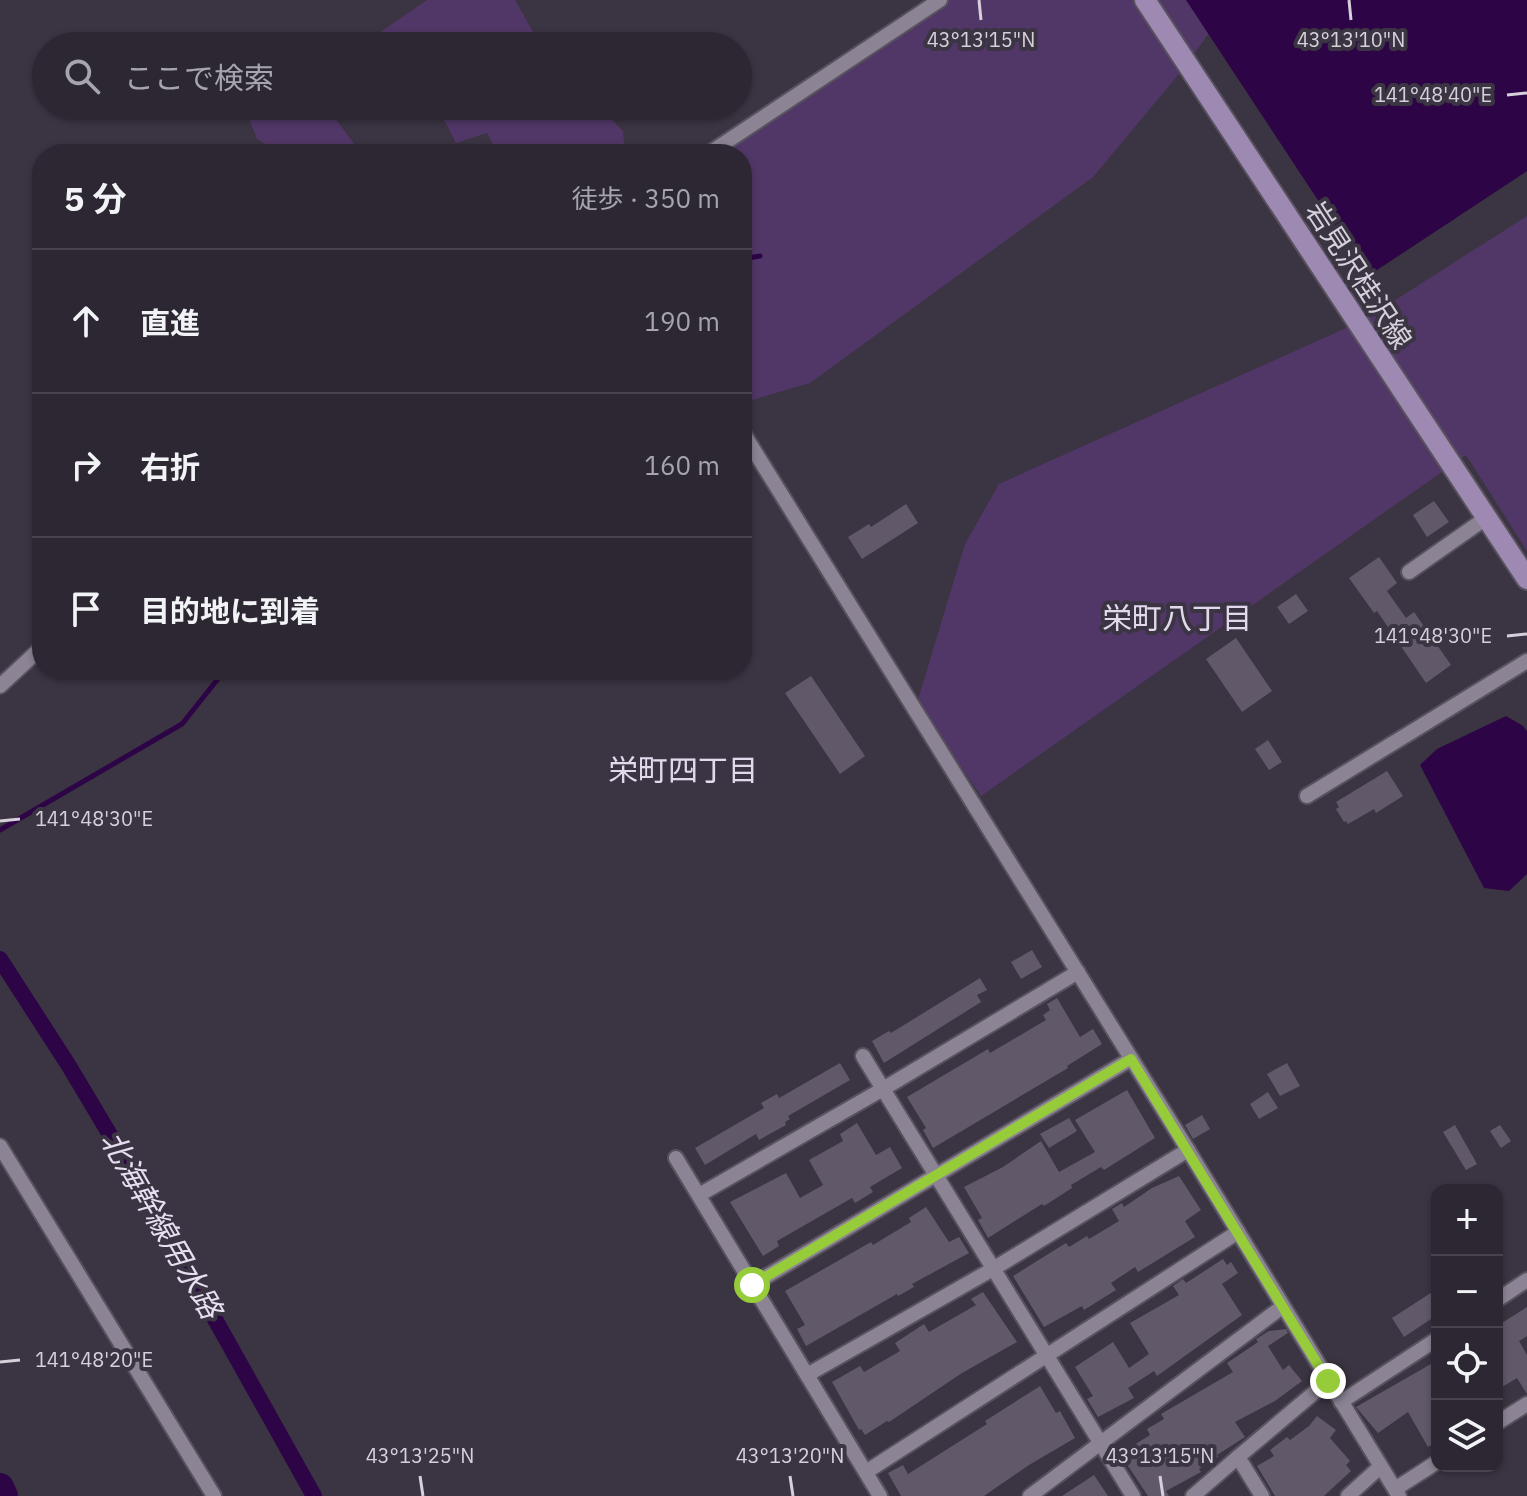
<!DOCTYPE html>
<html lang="ja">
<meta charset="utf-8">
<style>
body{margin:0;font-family:"IBM Plex Sans","Noto Sans JP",sans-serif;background:#342f3a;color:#f1f3f6}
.controls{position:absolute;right:24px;bottom:24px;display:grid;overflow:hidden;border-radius:16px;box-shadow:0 2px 6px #0004}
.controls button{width:72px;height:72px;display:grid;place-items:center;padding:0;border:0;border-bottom:2px solid #48444d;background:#2c2732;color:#f1f3f6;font:40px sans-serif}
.stop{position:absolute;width:24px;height:24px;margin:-18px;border:6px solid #96cc3a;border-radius:50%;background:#fff}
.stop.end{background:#96cc3a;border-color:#fff;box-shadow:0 2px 8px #0008}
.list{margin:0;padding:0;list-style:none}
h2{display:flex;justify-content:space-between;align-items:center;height:104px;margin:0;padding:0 32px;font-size:34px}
h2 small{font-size:26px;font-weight:400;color:#a6a5ac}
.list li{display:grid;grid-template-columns:52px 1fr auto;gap:24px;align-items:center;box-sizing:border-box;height:144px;padding:0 32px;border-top:2px solid #48444d}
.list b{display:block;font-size:30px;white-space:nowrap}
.list em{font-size:26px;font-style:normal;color:#a6a5ac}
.icon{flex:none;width:44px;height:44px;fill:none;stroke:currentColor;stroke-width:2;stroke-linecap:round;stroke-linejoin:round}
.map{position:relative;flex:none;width:1527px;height:1496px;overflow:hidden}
.search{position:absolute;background:#2c2732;box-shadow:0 2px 6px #0004;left:32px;top:32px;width:720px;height:88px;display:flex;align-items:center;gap:20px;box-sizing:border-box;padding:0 28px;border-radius:44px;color:#a6a5ac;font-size:30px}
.panel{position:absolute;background:#2c2732;box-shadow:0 2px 6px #0004;left:32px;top:144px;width:720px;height:536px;border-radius:32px}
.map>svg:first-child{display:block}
.green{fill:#513767}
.water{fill:#2d0446}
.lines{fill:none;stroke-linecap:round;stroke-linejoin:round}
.stream{stroke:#2d0446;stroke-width:5}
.canal{stroke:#2d0446;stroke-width:16}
.river{stroke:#2d0446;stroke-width:28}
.building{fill:#615969}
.minor-casing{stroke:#58525e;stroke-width:18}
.major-casing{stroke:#58525e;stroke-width:24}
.minor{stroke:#8c8494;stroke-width:14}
.major{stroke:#9e89b2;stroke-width:20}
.route{stroke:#96cc3a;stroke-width:10}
.ticks{fill:none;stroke:#d5d0d9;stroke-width:3}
.labels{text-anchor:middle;stroke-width:8;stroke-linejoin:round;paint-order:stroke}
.street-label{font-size:28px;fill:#d5d0d9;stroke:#3b3442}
.neighbourhood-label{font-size:30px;fill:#e2d9ec;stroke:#3b3442}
.water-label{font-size:30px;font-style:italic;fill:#e7def2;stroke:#3b3442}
.ticks-label{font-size:20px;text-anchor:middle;fill:#d5d0d9;stroke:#3b3442;stroke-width:8;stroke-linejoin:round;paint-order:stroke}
</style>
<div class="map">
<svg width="1527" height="1496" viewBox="0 0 1527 1496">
<rect width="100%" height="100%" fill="#3b3442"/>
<g class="green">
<polygon points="427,0 515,0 541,46 360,46"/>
<polygon points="946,0 1233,0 1183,69 1093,177 810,383 742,403 742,154 697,154 717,137"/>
<polygon points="249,106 339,106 334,117 362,154 282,154 257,139 246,111"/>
<polygon points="437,106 598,106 623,131 625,154 498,154 487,133 456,143"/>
<polygon points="1527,216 1527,551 1466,455 981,796 917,703 965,544 999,484 1364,320"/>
</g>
<g class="water">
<polygon points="1186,0 1527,0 1527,171 1368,276"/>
<polygon points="1506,716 1523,726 1527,731 1527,874 1509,891 1484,888 1420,765 1437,749"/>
</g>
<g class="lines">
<g class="stream">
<polyline points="742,259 760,256"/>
<polyline points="0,830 182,724 225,670"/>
</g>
<polyline class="canal" points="0,959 69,1066 137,1180 314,1496"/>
<polyline class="river" points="0,1487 4,1496"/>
</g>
<g class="building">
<polygon points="1434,501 1449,522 1427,537 1413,515"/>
<polygon points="906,504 918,523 862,559 848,537 869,524 871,527"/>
<polygon points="1379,557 1397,583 1387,591 1406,618 1414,612 1451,665 1426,683 1377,611 1374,613 1349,578"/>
<polygon points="1296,594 1308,611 1289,624 1277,607"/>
<polygon points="1236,638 1272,691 1242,712 1206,659"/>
<polygon points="811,676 865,756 840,774 785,693"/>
<polygon points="1268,740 1282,762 1269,770 1255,749"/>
<polygon points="1387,771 1403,796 1376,813 1374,809 1348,824 1346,821 1344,822 1336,809 1339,807 1336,802"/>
<polygon points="1032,950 1042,967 1021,979 1011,962"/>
<polygon points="980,978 987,990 977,995 981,1002 884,1063 872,1041 889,1031 891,1033"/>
<polygon points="1057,998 1080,1037 1093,1029 1102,1044 1067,1066 1068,1068 933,1148 923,1130 926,1128 907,1097 988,1049 990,1053 1046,1020 1043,1015 1050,1010 1047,1004"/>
<polygon points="840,1063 850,1080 788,1116 790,1119 785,1122 786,1125 759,1140 756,1134 705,1165 695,1148 764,1108 761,1103 777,1094 779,1098"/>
<polygon points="1287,1063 1300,1086 1280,1096 1267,1074"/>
<polygon points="1127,1090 1155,1138 1104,1170 1101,1167 1071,1185 1072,1188 1044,1206 1042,1204 988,1238 978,1220 982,1218 964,1187 1003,1167 1041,1141 1059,1172 1095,1152 1075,1120"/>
<polygon points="1268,1092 1278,1108 1259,1119 1250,1104"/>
<polygon points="1202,1115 1210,1129 1193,1139 1185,1125"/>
<polygon points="1069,1118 1077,1131 1049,1148 1040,1134"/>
<polygon points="857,1123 876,1155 890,1147 902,1168 870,1187 873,1192 855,1203 852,1198 777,1241 779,1246 763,1256 730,1202 786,1173 800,1198 823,1185 809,1160 843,1141 840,1134"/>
<polygon points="1455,1125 1477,1164 1466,1170 1443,1132"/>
<polygon points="1500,1125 1511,1141 1501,1148 1490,1131"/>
<polygon points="1179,1176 1201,1210 1185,1221 1195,1237 1138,1272 1135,1267 1111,1283 1116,1290 1084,1310 1082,1306 1044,1327 1013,1276 1066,1243 1069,1247 1087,1236 1089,1239 1119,1221 1112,1209 1122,1203 1124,1207 1152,1188"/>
<polygon points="926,1207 949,1242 959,1237 969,1253 912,1284 914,1287 898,1296 897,1294 806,1346 797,1329 805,1325 785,1291 871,1242 873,1245 911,1222 909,1218"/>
<polygon points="1223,1259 1227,1265 1231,1262 1238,1273 1222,1284 1242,1315 1157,1376 1154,1371 1128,1388 1134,1398 1098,1417 1087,1399 1093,1396 1075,1367 1113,1342 1129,1368 1149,1354 1130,1323 1179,1295 1173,1286 1183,1279 1186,1283"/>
<polygon points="1437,1289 1437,1315 1404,1337 1392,1318"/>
<polygon points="983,1292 1017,1342 962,1373 889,1422 887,1421 865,1435 861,1429 859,1430 832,1382 860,1366 864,1372 900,1351 895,1343 924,1324 929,1332 976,1305 971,1299"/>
<polygon points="1527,1307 1527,1336 1519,1341 1527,1355 1527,1394 1517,1378 1497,1390 1497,1326"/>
<polygon points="1286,1329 1288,1333 1268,1346 1283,1370 1289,1365 1302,1381 1275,1401 1235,1422 1245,1437 1217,1455 1218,1457 1199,1469 1201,1472 1166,1491 1169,1496 1148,1496 1120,1454 1150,1435 1147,1429 1164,1419 1161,1414 1233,1372 1227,1363 1258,1342 1256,1339 1269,1331"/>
<polygon points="1431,1364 1437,1374 1437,1442 1428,1447 1408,1412 1378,1433 1356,1407"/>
<polygon points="1040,1386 1056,1413 1060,1411 1075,1438 1029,1465 984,1496 901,1496 888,1473 903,1465 908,1474 987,1424 985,1421"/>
<polygon points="1317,1416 1336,1430 1330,1438 1350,1461 1346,1465 1351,1471 1324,1496 1275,1496 1257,1466 1274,1456 1270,1450 1287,1437 1290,1440 1309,1426"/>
<polygon points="1094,1475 1108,1496 1062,1496"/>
</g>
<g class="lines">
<g class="minor-casing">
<g id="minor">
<polyline points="708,154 940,0"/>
<polyline points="742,431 1188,1150 1399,1496"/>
<polyline points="1409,572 1486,518"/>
<polyline points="0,686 42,647"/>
<polyline points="1307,796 1527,661"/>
<polyline points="863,1056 883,1089 1078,972"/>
<polyline points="0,1146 214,1496"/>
<polyline points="676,1158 880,1496"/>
<polyline points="699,1195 883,1089 1133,1496"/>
<polyline points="752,1285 1131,1059"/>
<polyline points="1497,1300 1527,1280"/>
<polyline points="807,1375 993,1269 1188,1150"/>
<polyline points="1341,1402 1437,1339"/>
<polyline points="1497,1423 1527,1404"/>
<polyline points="1238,1457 1328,1381"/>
<polyline points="866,1472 1238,1232"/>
<polyline points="1395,1489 1437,1462"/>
<polyline points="1030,1496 1282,1307"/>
<polyline points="1193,1496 1238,1457 1262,1496"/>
<polyline points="1348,1496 1380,1467"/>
</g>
</g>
<g class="major-casing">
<polyline id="major" points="1145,0 1527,579"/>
</g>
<use href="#minor" class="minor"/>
<use href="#major" class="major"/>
</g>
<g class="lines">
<polyline class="route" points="752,1285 1131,1059 1328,1381"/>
</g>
<path class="ticks" d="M979 0 981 20M1349 0 1351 20M1507 95 1527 93M1507 636 1527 634M0 821 20 819M0 1362 20 1360M420 1476 423 1496M790 1476 793 1496M1160 1476 1163 1496"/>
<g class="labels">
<g class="street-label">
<text transform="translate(1359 275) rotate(57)" y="10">岩見沢桂沢線</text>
</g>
<g class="neighbourhood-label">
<text x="1177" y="629">栄町八丁目</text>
<text x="683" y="781">栄町四丁目</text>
</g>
<g class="water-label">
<text transform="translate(161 1225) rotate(60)" y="10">北海幹線用水路</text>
</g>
</g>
<g class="ticks-label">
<text x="981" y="47">43°13'15"N</text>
<text x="1351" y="47">43°13'10"N</text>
<text x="1433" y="102">141°48'40"E</text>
<text x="1433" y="643">141°48'30"E</text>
<text x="94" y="826">141°48'30"E</text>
<text x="94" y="1367">141°48'20"E</text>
<text x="420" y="1463">43°13'25"N</text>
<text x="790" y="1463">43°13'20"N</text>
<text x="1160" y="1463">43°13'15"N</text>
</g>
</svg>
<div class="controls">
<button>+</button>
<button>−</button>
<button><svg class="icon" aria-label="locate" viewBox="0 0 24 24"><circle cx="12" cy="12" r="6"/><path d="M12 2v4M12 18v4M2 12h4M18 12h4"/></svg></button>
<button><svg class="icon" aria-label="layers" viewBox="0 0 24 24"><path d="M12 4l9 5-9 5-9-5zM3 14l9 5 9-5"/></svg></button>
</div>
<div class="stop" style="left:752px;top:1285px"></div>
<div class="stop end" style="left:1328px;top:1381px"></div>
<div class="search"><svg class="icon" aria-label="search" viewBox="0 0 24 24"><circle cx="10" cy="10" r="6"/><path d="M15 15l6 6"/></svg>ここで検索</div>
<section class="panel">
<h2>5 分<small>徒歩 · 350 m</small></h2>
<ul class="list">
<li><svg class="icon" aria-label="ahead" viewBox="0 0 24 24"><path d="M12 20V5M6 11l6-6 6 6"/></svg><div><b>直進</b></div><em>190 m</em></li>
<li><svg class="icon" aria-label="right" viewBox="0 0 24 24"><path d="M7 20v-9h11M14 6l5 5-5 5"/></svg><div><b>右折</b></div><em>160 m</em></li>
<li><svg class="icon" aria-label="arrive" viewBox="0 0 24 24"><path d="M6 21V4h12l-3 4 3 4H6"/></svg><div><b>目的地に到着</b></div></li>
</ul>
</section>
</div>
